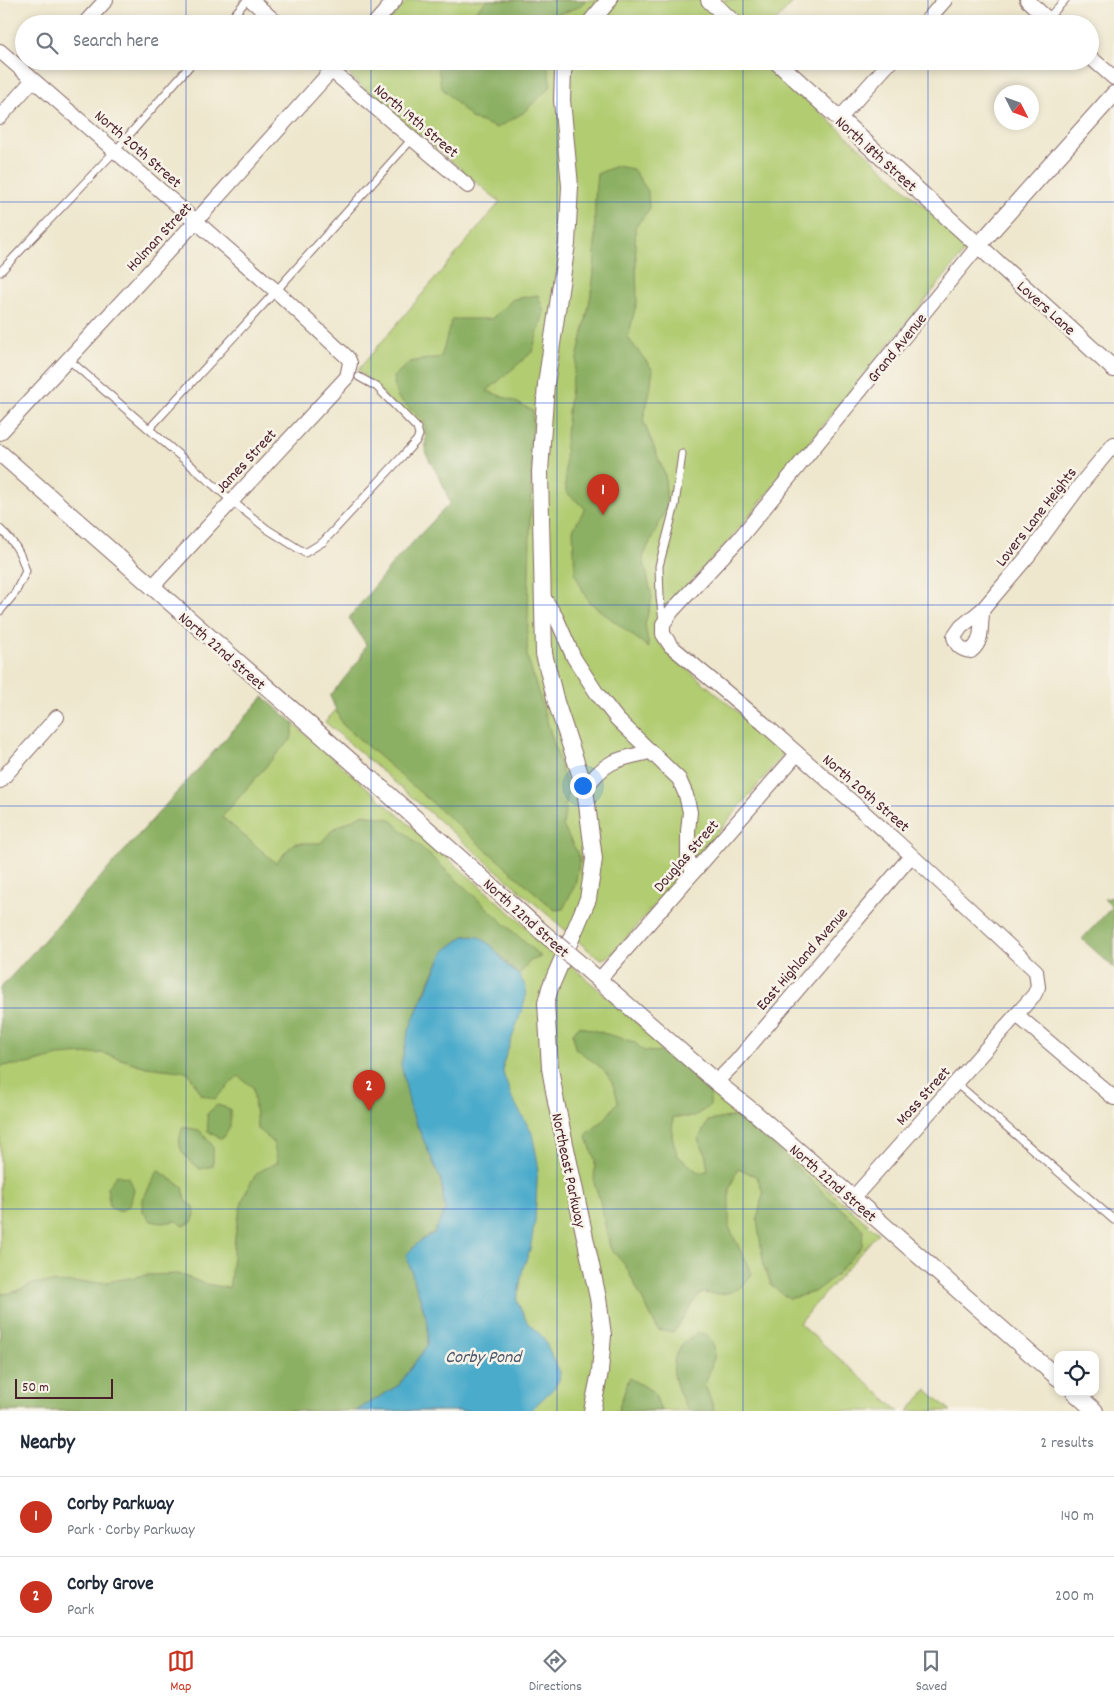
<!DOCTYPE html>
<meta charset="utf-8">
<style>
body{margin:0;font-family:Dekko,sans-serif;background:#f2f2f3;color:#1f2937}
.controls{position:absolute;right:15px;bottom:15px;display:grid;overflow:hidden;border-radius:10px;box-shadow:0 2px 8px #0003}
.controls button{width:45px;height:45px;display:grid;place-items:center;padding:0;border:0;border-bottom:1px solid #e0e1e3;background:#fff;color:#1f2937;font:25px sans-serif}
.compass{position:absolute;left:994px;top:85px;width:45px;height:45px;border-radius:50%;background:#fff;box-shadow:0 2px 8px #0003;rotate:132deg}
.scale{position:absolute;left:15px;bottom:12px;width:98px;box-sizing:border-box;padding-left:5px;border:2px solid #4a1f2b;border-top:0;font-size:14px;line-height:18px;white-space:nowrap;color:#4a1f2b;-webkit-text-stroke:4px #f7f3e8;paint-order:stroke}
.you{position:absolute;left:582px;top:785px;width:18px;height:18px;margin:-12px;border:4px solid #fff;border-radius:50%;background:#1a73e8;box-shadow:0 0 0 8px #1a73e833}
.badge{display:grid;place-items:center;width:32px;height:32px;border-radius:50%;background:#c8321e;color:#fff;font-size:16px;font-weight:700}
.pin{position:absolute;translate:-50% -41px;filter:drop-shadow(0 1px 2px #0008)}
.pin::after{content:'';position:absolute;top:26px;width:18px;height:15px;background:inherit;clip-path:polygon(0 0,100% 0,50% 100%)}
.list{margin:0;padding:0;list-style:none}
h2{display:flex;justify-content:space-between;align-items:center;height:65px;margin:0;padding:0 20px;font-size:21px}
h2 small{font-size:16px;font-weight:400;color:#747a83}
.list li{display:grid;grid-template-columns:32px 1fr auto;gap:15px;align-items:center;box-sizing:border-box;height:80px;padding:0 20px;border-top:1px solid #e0e1e3}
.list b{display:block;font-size:19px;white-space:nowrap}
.list p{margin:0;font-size:16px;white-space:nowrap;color:#747a83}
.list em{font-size:16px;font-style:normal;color:#747a83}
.icon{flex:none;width:28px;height:28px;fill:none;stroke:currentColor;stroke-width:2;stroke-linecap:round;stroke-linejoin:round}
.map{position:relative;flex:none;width:1114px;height:1411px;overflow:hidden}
.search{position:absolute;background:#fff;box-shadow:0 2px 8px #0003;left:15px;right:15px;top:15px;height:55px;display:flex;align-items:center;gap:12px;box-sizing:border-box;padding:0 18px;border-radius:28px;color:#747a83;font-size:19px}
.sheet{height:225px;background:#fff}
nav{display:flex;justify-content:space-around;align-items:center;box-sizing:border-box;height:70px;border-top:1px solid #e0e1e3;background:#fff;font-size:14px;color:#747a83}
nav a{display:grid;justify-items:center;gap:2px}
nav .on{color:#c8321e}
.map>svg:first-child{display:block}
.green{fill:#b1cc71;stroke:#7e764e}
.forest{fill:#8cb063;stroke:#6b6847}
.water{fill:#4cabcb;stroke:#4b657b}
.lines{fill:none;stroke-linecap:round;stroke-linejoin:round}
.service-casing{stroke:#836564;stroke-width:9}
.minor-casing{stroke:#836564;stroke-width:16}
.tertiary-casing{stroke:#836564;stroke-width:18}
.service{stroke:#fff;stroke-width:7}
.minor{stroke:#fff;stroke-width:14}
.tertiary{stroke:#fff;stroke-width:16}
.tertiary-bridge-casing{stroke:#836564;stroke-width:18;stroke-linecap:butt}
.tertiary-bridge{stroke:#fff;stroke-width:16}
.grid{fill:none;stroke:#1d4ed8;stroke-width:1;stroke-opacity:0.55}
.labels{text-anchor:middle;stroke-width:5;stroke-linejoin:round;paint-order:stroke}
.street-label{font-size:16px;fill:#4a1f2b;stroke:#f7f3e8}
.water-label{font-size:18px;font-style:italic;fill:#4b576b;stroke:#f7f3e8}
</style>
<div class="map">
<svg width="1114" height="1411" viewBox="0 0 1114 1411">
<rect width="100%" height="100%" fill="#f7f3e8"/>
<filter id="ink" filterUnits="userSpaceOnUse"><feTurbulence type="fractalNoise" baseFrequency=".02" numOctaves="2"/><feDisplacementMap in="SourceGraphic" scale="10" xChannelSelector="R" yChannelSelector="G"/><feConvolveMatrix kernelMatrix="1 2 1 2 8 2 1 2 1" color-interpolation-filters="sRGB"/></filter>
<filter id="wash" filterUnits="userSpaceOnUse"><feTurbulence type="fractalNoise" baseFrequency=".0096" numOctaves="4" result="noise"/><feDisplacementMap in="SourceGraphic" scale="20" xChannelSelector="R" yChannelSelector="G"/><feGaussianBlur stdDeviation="1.12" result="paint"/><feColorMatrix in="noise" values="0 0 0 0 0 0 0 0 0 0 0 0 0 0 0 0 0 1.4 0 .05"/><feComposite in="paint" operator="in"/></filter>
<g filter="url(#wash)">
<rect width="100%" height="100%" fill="#eee7cd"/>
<g class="green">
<polygon points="408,0 795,0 773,24 386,24"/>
<path d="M353 61H764L964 242 966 250 728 542 662 612C654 628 653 636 665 650L780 748 783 753 780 759 720 830 615 951 608 957 602 959 593 954 325 722 392 647 480 488 358 370 500 202 354 80 348 72 347 67Z"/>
<polygon points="263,697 878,1233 799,1323 899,1411 0,1411 0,989"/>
<polygon points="927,1390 951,1411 908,1411"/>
</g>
<g class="forest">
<polygon points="487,0 586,0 579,7 543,20 543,24 461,24"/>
<polygon points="441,61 547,61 551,86 523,113 497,128 471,118 441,87 438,66"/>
<path d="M616 166 633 169 648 191 649 210 635 227 637 301 628 338 653 370 649 396 643 420 665 475 667 507 643 557 652 598 645 624 649 648 588 601 575 574 573 530 585 508 566 492C564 456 566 417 572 382 578 351 587 320 592 288 598 251 592 212 597 174Z"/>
<polygon points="538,295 544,312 532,352 487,391 512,400 533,411 527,656 568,790 563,826 580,858 575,885 563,909 555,910 342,724 330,696 360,659 366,644 349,618 394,562 450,503 442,482 426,454 425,422 397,397 393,377 410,362 441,357 452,319 491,319 513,299"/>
<path d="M263 697 294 723 291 740 281 749 222 817 276 863 294 843H321L333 829 364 814 390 819 541 957 530 961 519 975C507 965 493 944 480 938 476 936 469 936 464 936L444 951 423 995 408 1034 407 1043 408 1090 411 1111 441 1180 445 1211 434 1233 419 1242 406 1255 428 1323V1344L399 1385 356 1411H0V1294L11 1293 36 1283 106 1282 146 1275 179 1274 206 1284 229 1288C235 1253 233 1206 255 1176 259 1170 271 1166 278 1162L273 1142 257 1128 253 1087 238 1076 215 1099 202 1095 188 1072 146 1067 102 1053 58 1056 28 1064 0 1066V989Z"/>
<polygon points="1114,897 1114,968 1082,939 1112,907 1104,899"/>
<path d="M579 1026 634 1042 644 1051 668 1053 690 1070 710 1090V1106L693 1117H673L672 1136 677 1155 698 1172 708 1171 705 1152 698 1140 708 1121 736 1116 750 1124 863 1229 862 1246 836 1275 814 1292 789 1299 772 1286 764 1267 757 1219 763 1193 757 1177 738 1168 729 1190V1227L752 1274C737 1296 724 1295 700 1293L673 1333 658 1330 625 1265 610 1248 600 1201 594 1183 595 1160 586 1135 604 1120 618 1102C611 1069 599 1067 575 1048L573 1033Z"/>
<polygon points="217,1105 230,1109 230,1127 224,1137 219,1138 208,1131 207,1114"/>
<path d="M183 1127 199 1130 213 1146V1166L200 1169C184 1156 174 1149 183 1127Z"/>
<polygon points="158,1170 183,1187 186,1201 194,1206 195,1215 192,1222 184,1226 176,1221 162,1223 151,1221 143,1212 143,1199"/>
<polygon points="117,1175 129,1178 134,1189 130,1205 120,1212 110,1207 107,1187"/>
<path d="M698 1332 707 1335 714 1346 715 1355 705 1385 715 1411H688C672 1379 662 1355 698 1332Z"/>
<polygon points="629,1378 654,1392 661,1411 618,1411"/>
</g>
<polygon class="water" points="464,936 479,937 491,945 508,966 519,975 526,987 525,1001 504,1061 503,1073 512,1098 532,1133 538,1163 535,1221 530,1250 523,1268 517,1301 527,1322 543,1337 560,1372 559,1380 554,1388 530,1411 356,1411 399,1385 428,1344 428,1323 406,1255 419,1242 434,1233 445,1211 441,1180 411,1111 401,1064 408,1034 415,1015 444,951"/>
</g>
<g filter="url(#ink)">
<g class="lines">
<g class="service-casing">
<g id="service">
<polyline points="1047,19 1065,0"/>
<polyline points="226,24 247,0"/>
<polyline points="0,272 115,151 194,61"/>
<polyline points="68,359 232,501 267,529 305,553 323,542 398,461 417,440 419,435 417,428 377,387 359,377"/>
<polyline points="149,429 276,291 412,139"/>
<path d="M0 529C15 543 20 551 26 571L15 593 0 611"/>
<polyline points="663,621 660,597 659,566 675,505 682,454"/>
<polyline points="956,1083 1114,1220"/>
</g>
</g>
<g class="minor-casing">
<g id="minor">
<polyline points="251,0 278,24"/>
<polyline points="1027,0 1053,24"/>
<polyline points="84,24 106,0"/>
<polyline points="374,24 395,0"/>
<polyline points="924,24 945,0"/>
<polyline points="0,51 276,291 348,358 350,363 347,377 152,587"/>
<polyline points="1090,57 1114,78"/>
<polyline points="320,61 468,186"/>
<polyline points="0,117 33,80"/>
<polyline points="839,119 891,61"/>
<polyline points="0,433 196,221 340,61"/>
<polyline points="542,595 556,617 574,658 596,692 617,719 679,779 686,795 690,812 688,831 688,859 693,872"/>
<polyline points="983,609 1028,556 1081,484 1114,444"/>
<path d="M983 609C979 624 985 640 971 651 961 650 957 646 954 637L961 627Z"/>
<polyline points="0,781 57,717"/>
<path d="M585 789C605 760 618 759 650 752"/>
<polyline points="599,980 797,754"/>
<polyline points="1017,1015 1114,1098"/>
<polyline points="716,1082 736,1062 911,856"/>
<polyline points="853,1198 1034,995 1038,987 1036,971 895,840 763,723 671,646 663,634 663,624 672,611 739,539 979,245"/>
</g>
</g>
<g class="tertiary-casing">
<g id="tertiary">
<polyline points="709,0 735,24"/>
<polyline points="589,24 609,0"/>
<polyline points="566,61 563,72 562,100 570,186 567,244 546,384 540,472 544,654 556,702 585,789 594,859 588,899 550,988 546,1003 550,1068 556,1102 598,1298 603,1335 600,1372 592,1411"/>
<polyline points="776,61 1114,369"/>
<polyline points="979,245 1114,94"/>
<path d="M0 453C180 612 363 769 541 931"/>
<polyline points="584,967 716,1082 755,1113 853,1198 1058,1378"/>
<polyline points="1074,1392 1095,1411"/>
</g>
</g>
<use href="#service" class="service"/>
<use href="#minor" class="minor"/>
<use href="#tertiary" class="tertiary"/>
<g class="tertiary-bridge-casing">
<polyline id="tertiary-bridge" points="541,931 584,967"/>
</g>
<use href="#tertiary-bridge" class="tertiary-bridge"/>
</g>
</g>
<path class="grid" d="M186 0V24M371 0V24M557 0V24M743 0V24M928 0V24M186 61V1411M371 61V1411M557 61V1411M743 61V1411M928 61V1411M0 202H1114M0 403H1114M0 605H1114M0 806H1114M0 1008H1114M0 1209H1114"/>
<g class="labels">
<g class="street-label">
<text transform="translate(417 120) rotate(40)" y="6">North 19th Street</text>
<text transform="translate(139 148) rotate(41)" y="6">North 20th Street</text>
<text transform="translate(877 153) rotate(42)" y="6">North 18th Street</text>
<text transform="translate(158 236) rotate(-47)" y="6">Holman Street</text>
<text transform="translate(1047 307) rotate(42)" y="6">Lovers Lane</text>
<text transform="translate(896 347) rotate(-51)" y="6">Grand Avenue</text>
<text transform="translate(245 460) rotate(-47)" y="6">James Street</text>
<text transform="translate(1035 516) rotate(-52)" y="6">Lovers Lane Heights</text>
<text transform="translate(223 650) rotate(41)" y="6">North 22nd Street</text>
<text transform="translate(867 792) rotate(41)" y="6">North 20th Street</text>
<text transform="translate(685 855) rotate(-49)" y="6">Douglas Street</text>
<text transform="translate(527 917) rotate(42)" y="6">North 22nd Street</text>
<text transform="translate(801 958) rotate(-49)" y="6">East Highland Avenue</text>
<text transform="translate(922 1095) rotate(-48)" y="6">Moss Street</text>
<text transform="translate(570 1170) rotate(78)" y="6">Northeast Parkway</text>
<text transform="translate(834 1182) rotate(41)" y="6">North 22nd Street</text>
</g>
<g class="water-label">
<text x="483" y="1362">Corby Pond</text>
</g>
</g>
</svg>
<div class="controls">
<button><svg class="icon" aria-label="locate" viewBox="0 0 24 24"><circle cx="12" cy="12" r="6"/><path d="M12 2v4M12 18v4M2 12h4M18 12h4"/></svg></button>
</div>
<svg class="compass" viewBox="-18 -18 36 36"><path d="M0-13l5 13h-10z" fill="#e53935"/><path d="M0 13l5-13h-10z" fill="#747a83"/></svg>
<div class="scale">50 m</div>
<div class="you"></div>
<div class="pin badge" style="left:603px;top:515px">1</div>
<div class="pin badge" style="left:369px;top:1111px">2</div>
<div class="search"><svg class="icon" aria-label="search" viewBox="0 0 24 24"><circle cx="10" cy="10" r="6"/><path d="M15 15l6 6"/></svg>Search here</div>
</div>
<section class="sheet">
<h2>Nearby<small>2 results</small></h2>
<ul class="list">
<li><span class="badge">1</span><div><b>Corby Parkway</b><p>Park · Corby Parkway</p></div><em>140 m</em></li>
<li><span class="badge">2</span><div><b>Corby Grove</b><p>Park</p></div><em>200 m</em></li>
</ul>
</section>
<nav>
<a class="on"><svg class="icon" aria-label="map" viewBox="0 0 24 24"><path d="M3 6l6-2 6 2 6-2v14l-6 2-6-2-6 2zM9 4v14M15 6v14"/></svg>Map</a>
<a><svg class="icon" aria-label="directions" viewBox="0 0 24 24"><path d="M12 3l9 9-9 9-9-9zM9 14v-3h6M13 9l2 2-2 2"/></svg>Directions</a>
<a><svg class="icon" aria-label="saved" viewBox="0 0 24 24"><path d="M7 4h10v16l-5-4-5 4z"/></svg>Saved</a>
</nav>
